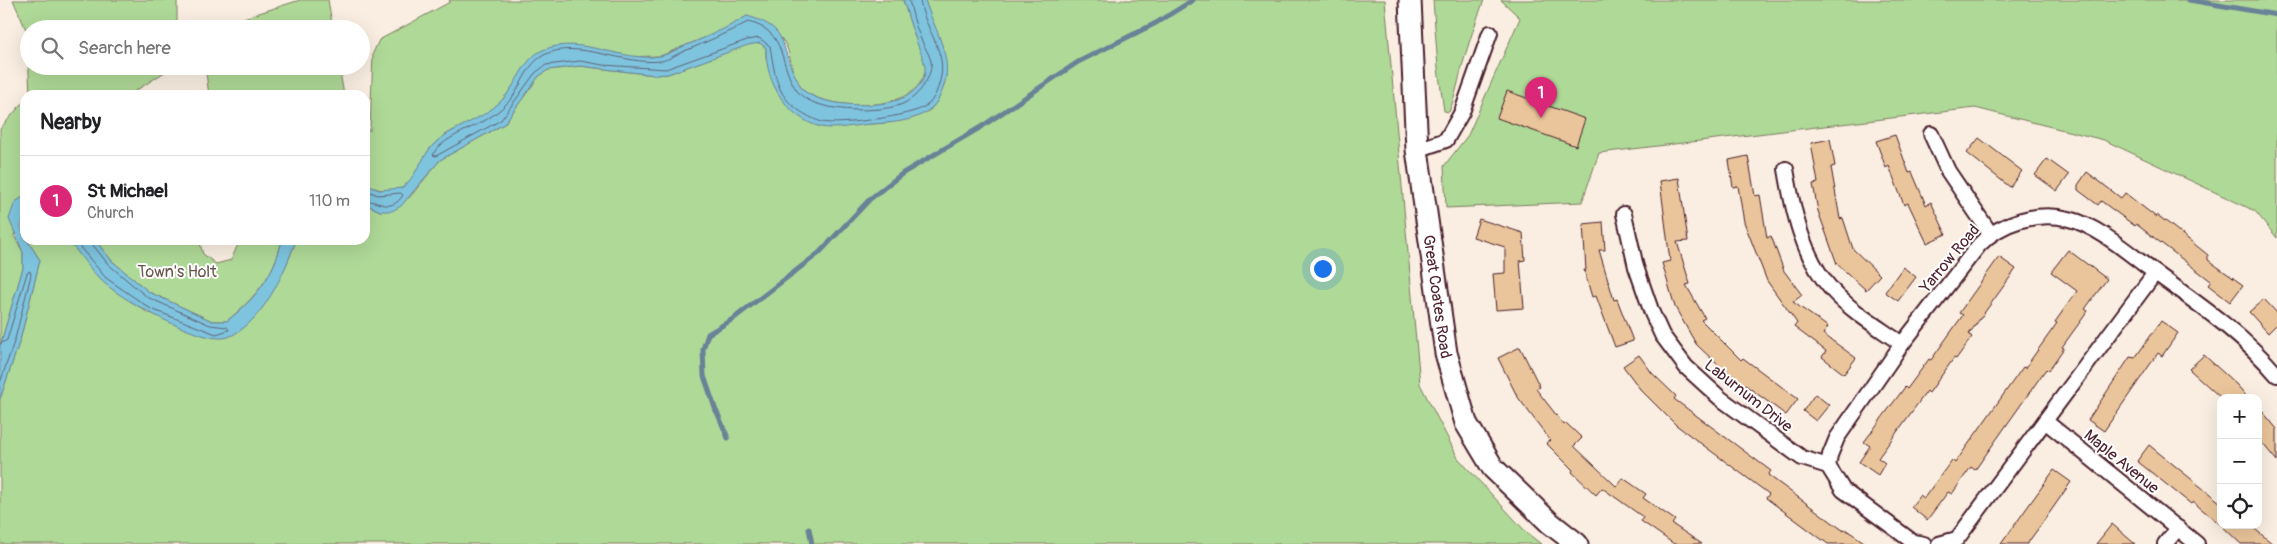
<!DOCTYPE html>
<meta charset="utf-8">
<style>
body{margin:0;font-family:Pangolin,sans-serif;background:#f2f2f2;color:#202124}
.controls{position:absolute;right:15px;bottom:15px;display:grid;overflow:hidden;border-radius:10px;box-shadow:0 5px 20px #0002}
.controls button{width:45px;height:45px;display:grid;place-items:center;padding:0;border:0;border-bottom:1px solid #e0e0e0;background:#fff;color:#202124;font:25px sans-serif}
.you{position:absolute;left:1322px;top:268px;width:18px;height:18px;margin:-12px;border:4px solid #fff;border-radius:50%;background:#1a73e8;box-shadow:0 0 0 8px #1a73e833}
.badge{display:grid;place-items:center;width:32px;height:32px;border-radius:50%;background:#db2777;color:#fff;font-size:16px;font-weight:700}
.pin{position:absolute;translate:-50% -41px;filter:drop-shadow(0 1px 2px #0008)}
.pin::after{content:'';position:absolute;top:26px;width:18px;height:15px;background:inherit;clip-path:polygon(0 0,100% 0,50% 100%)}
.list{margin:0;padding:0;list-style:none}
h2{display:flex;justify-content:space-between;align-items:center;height:65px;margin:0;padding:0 20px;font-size:21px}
h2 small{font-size:16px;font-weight:400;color:#757577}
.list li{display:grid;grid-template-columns:32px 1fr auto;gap:15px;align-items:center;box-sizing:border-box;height:90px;padding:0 20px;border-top:1px solid #e0e0e0}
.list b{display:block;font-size:19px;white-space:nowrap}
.list p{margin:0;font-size:16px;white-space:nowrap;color:#757577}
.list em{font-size:16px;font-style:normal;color:#757577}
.icon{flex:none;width:28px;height:28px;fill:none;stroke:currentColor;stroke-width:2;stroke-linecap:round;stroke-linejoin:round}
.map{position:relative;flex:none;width:2277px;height:544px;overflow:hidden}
.search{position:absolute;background:#fff;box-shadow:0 5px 20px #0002;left:20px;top:20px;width:350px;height:55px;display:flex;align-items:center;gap:12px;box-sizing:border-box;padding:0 18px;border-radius:28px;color:#757577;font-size:19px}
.panel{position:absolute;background:#fff;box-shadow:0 5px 20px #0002;left:20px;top:90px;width:350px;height:155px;border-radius:15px}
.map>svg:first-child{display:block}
.green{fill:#afd997;stroke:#7c7c61}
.water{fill:#7ec4df;stroke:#698297}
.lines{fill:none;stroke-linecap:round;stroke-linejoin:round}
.shore{stroke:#5f6173;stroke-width:1}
.stream{stroke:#698297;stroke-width:5}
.building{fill:#eac59b;stroke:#4a1f2b}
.minor-casing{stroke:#4a1f2b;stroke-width:18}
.primary-casing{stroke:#4a1f2b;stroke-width:25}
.minor{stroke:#fff;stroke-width:14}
.primary{stroke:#fff;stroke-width:21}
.labels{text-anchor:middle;stroke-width:4;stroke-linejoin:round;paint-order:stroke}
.street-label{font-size:16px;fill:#4a1f2b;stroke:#fff}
.park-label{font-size:16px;fill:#68574b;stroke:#fff}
</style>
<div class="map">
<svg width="2277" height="544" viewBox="0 0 2277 544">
<rect width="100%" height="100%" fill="#f9eee1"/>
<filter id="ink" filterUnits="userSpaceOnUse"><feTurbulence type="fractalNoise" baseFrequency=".02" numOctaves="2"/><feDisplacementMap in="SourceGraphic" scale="10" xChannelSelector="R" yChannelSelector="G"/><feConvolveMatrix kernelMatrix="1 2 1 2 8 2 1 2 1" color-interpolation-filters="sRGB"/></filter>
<g filter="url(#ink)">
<g class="green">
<polygon points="13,0 177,0 177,29 29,29 29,66 174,66 129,95 30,95 27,32"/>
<polygon points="300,0 328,0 333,29 209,29"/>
<path d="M449 0H903C907 12 910 24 915 36 917 45 926 56 926 64 925 114 833 112 804 91 789 79 793 51 782 39 773 30 758 23 747 16L728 28 660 56 531 59C517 79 507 100 486 114 470 125 446 130 433 145 424 155 413 183 402 188 390 193 376 190 365 184V125L370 131 373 53 379 40 450 2Z"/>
<path d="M925 0H1385L1420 384 1458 458 1527 533 1541 544H0V399L20 340 40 260 27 240H68L103 281 148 313 242 329C268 302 284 275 296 240H365V204L380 211 410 197 440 160 504 124 539 76 548 70 580 66 655 75 668 74 748 44 760 43 766 48V58L822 127 886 123 915 117 930 110 938 100 946 76Z"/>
<path d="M1433 0H1484C1476 21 1469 42 1463 63 1458 81 1456 95 1449 112L1444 111 1438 68Z"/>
<polygon points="1501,0 2277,0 2277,238 2255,211 2104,140 1975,108 1599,153 1582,202 1446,208 1444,166 1468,135 1520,18"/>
<polygon points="205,66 339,66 344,95 209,95"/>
<polygon points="25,100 25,196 21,198 14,236 23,252 23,268 0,346 0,129"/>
<path d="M95 240H199L203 254 216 264 231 260 240 240H282C273 278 255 297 227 321H212L149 292 112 261Z"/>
</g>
<g class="water">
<path d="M903 0H925C932 23 950 52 946 77 944 88 939 103 929 110 914 122 889 123 871 124 856 125 835 130 821 127 787 118 765 82 766 48L760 43 748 45 668 74 655 75 580 66 548 70 539 76 504 124 440 160 401 206 392 211H380L365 204V184L379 190 402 188C416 177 421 158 433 145 449 128 481 121 500 102 516 88 523 58 543 50 581 34 622 63 660 56 667 55 675 50 682 47 704 38 726 29 747 16 791 28 778 45 796 77 798 81 800 87 803 90 823 108 888 110 910 94 936 74 922 60 915 37 910 25 907 12 903 0Z"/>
<polygon points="25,196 25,216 21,226 25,240 27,240 40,260 20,340 0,399 0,346 23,268 23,252 9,219 15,202"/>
<path d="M68 240H95L112 261 149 292 212 321H227C255 299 274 276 282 240H296C285 272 262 324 228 337 204 346 120 299 102 281 89 269 79 253 68 240Z"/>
</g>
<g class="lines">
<g class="shore">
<path d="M909 0C912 12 915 25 920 37 923 45 929 53 931 61 932 68 929 77 925 83 920 92 911 101 900 105 876 113 815 113 798 92 777 65 789 31 748 22 726 33 705 43 682 52 675 55 668 60 661 61 625 66 576 38 544 55 528 63 522 84 512 98 506 105 497 113 489 118 474 128 439 139 433 155L436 156 501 120 535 73 546 65 580 61 603 65 666 69 747 40 759 38 770 46C773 63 775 86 787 100 795 109 811 119 822 122 838 126 913 116 926 106 935 100 939 86 941 76 946 50 923 26 920 0"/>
<path d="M365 190 378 195 401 193 403 195C392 213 380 202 365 200"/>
<polyline points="74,240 106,278 151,309 216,334 229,330 227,327 210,325 147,297 108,264 93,245 92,240"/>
<polyline points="0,344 7,340 27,273 30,271 31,275 15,339 0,383"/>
</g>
<g class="stream">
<polyline points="2189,0 2277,15"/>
<polyline points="716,411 704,376 703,349 708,334 733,319 819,253 870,199 903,173 981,127 1078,62 1156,23 1193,0"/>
<polyline points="717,412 728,438"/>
<polyline points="809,529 812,544"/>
</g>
</g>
<g class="building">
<polygon points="1507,91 1585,119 1576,146 1497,118"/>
<polygon points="1895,135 1909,173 1912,172 1926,205 1931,202 1946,234 1927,243 1908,203 1904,205 1889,166 1886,168 1876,141"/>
<polygon points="1979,138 2022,171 2010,187 1967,153"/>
<polygon points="1830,139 1835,166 1831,167 1840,219 1843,218 1853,249 1880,275 1866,290 1837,264 1818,211 1813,184 1818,183 1811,143"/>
<polygon points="1748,156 1755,196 1760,195 1767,238 1771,236 1784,271 1802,295 1793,302 1828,327 1823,334 1856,358 1844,374 1822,357 1826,351 1794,327 1797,323 1767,281 1744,222 1738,186 1733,187 1729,160"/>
<polygon points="2047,159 2069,175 2057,191 2035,175"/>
<polygon points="2087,172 2121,198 2125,193 2156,217 2157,215 2168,223 2208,255 2208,260 2243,285 2230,302 2208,285 2211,281 2136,224 2135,226 2101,201 2098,205 2078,190 2078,185"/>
<polygon points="1679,178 1688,241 1677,242 1690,284 1686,285 1705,318 1701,320 1741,360 1743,358 1798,399 1786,415 1718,365 1696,344 1675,307 1662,263 1670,261 1660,181"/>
<polygon points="1479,219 1523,233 1525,260 1520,261 1524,308 1496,310 1493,274 1505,273 1505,247 1473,237"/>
<polygon points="1603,222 1605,250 1599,250 1614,300 1617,299 1633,341 1615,347 1596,296 1592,297 1584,270 1586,270 1583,224"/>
<polygon points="2068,250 2107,279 2085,309 2088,311 2062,347 2064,348 2048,371 2046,369 1975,470 1971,467 1952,494 1948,492 1927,520 1911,507 1920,495 1924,498 1952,460 1955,463 2023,367 2025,368 2057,323 2055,322 2077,291 2051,272"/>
<polygon points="1999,257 2016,269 1969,334 1972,337 1956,359 1954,358 1929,393 1927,391 1878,458 1885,463 1878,475 1859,462 1870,446 1864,442 1905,387 1907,389 1929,359 1931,360 1963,315 1959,313"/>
<polygon points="1903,267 1916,277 1898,301 1885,292"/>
<polygon points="2264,299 2277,313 2277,324 2268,333 2249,312"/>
<polygon points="2161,321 2178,333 2162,356 2158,353 2104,431 2088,420 2130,357 2135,358"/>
<polygon points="1520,347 1540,387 1536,389 1564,425 1566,423 1582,438 1574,446 1617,487 1623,478 1646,494 1643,498 1675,520 1672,524 1702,544 1674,544 1641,521 1643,517 1602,488 1596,495 1572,472 1573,470 1546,443 1550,440 1517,396 1498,358"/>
<polygon points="1639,355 1652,373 1676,396 1674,399 1771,471 1768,475 1844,531 1845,529 1867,544 1828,544 1766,498 1769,494 1676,425 1640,389 1623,366"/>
<polygon points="2204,355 2237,385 2248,398 2221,398 2189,369"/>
<polygon points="1815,394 1829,405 1816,421 1803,411"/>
<polygon points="2258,406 2277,429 2277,461 2258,438"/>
<polygon points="2149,445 2221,503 2221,525 2193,502 2191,504 2137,461"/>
<polygon points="2054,470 2071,482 2048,515 2027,544 2001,544"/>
<polygon points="2112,524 2135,544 2096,544"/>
<polygon points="2221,525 2250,525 2273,544 2241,544"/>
</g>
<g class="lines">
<g class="minor-casing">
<g id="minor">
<polyline points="1931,134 1948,171 1990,233"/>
<polyline points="1417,150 1446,140 1462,112 1490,33"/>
<path d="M1786 169C1793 211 1803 258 1832 290 1852 312 1878 327 1902 344"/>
<polyline points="1624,214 1636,267 1652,313 1662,335 1686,367 1720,398 1802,458 1828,466 1843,490 1913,542 1924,544"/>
<polyline points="2045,421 2197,544"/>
<path d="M1828 466 1830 455 1837 438 1902 344 1979 245C2001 222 2037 211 2069 219 2095 225 2125 250 2146 266 2191 299 2241 332 2277 375"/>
<polyline points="1939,544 1957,539 2155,273"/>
<polyline points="2165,544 2178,528"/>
</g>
</g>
<g class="primary-casing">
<g id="primary">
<path id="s1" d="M1410 0 1417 150 1446 353 1466 423 1493 468 1550 523 1577 544"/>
</g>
</g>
<use href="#minor" class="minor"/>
<use href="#primary" class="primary"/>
</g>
</g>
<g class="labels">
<g class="street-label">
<text transform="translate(1949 258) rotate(-50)" y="6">Yarrow Road</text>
<text dy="6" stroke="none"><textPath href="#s1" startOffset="298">Great Coates Road</textPath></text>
<text transform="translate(1749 395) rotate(38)" y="6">Laburnum Drive</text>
<text transform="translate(2122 461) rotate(39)" y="6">Maple Avenue</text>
</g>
<g class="park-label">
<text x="177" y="277">Town's Holt</text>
</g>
</g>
</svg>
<div class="controls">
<button>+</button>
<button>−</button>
<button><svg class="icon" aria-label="locate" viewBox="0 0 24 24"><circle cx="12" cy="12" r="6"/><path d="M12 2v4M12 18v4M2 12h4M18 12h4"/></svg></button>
</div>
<div class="you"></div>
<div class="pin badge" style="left:1541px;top:118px">1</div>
<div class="search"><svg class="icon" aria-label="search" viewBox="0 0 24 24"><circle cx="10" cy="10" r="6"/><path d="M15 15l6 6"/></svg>Search here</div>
<section class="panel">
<h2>Nearby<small></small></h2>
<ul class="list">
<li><span class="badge">1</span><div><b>St Michael</b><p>Church</p></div><em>110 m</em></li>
</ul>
</section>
</div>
